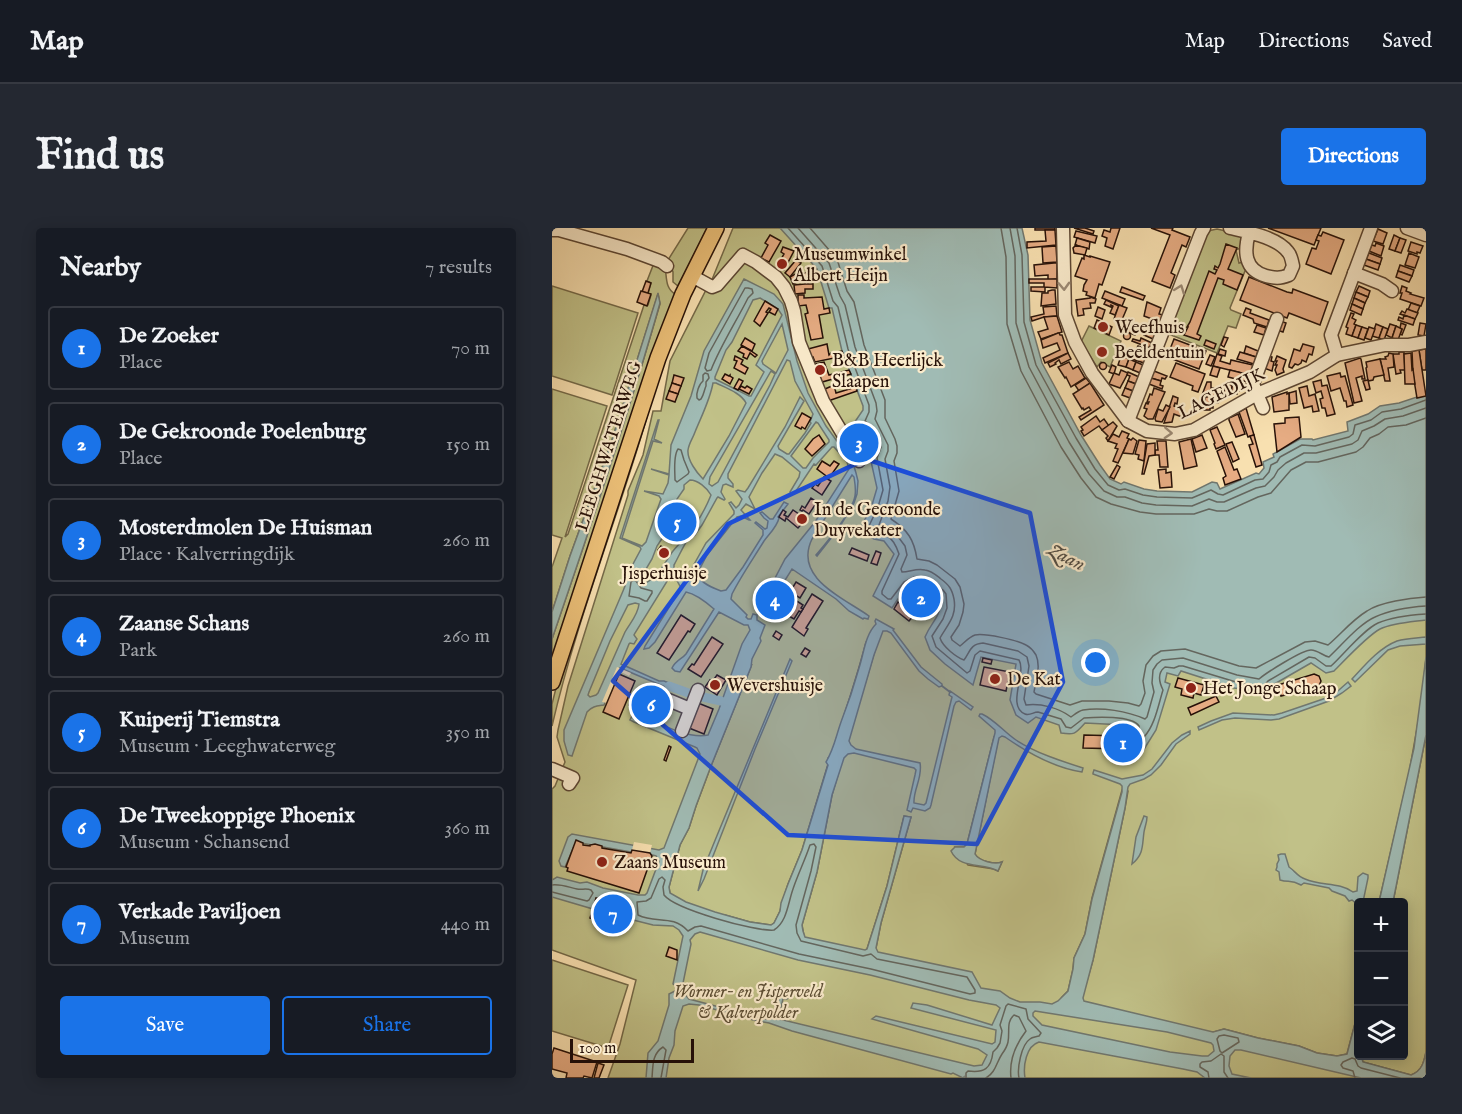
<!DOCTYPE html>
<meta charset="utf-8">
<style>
body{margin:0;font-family:"IM FELL English",serif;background:#242831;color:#f1f3f6}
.controls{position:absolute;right:18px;bottom:18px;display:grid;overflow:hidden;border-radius:6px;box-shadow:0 3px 15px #0003}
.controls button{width:54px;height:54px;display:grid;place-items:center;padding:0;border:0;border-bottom:2px solid #363941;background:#171b24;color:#f1f3f6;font:30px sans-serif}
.scale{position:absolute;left:18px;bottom:15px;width:124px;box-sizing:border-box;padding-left:6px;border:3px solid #271108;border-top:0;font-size:16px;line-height:21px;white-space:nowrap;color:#271108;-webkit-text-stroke:4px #faebcc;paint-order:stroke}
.you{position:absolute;left:544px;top:435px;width:21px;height:21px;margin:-15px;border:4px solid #fff;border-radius:50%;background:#1a73e8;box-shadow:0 0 0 9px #1a73e833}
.badge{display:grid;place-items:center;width:39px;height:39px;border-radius:50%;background:#1a73e8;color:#fff;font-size:20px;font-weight:700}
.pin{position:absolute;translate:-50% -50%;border:3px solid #fff;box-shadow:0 2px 6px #0006}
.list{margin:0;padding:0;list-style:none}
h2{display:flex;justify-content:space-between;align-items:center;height:78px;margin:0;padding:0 24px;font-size:26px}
h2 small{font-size:20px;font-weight:400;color:#9ea1a6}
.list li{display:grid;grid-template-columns:39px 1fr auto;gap:18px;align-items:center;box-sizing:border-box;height:84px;margin:0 12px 12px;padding:0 12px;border:2px solid #363941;border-radius:6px}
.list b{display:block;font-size:22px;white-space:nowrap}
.list p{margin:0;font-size:20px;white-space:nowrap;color:#9ea1a6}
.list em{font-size:20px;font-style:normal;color:#9ea1a6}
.actions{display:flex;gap:12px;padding:18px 24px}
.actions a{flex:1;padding:14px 0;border:2px solid #1a73e8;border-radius:6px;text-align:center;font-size:21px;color:#1a73e8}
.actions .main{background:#1a73e8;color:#fff}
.icon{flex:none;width:33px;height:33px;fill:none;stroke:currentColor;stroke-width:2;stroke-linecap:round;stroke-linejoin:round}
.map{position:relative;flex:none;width:874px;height:850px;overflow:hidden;border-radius:6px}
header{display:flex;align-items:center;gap:36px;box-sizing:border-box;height:84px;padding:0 30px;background:#171b24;border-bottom:2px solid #363941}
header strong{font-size:28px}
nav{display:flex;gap:33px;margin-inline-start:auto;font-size:21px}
.intro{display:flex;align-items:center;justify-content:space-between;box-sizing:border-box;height:144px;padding:0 36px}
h1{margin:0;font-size:42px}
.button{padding:15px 27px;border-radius:6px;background:#1a73e8;color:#fff;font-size:21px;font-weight:700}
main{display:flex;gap:36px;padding:0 36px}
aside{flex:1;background:#171b24;border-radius:6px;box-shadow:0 3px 15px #0003}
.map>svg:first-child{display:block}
.green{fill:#c1c188;stroke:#746948;stroke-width:1.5;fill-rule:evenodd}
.water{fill:#a0bbb4;stroke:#70776f;stroke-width:1.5;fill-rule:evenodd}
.pier{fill:#f8e0b0}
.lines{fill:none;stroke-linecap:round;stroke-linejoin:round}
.shore{stroke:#64665e;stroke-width:1.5}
.stream{stroke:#70776f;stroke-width:2}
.canal{stroke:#a0bbb4;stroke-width:9}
.building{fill:#e6ac83;stroke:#271108;stroke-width:1.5}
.minor-casing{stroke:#5b4532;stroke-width:15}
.major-casing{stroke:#271108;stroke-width:18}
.minor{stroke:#faebcc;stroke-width:12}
.major{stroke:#ecc078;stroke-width:15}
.oneway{stroke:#9b8974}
.marked{fill:#1d4ed8;fill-opacity:0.2;stroke:#1d4ed8;stroke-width:4.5;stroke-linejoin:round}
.poi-dot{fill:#8f2418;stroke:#faebcc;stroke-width:2}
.labels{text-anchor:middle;stroke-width:4.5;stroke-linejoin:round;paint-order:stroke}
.poi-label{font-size:18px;fill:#271108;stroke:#faebcc;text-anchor:start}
.street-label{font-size:18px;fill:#271108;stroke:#faebcc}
.park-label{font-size:18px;font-style:italic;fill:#5d4f35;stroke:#faebcc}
.water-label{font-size:20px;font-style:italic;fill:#514c44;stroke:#faebcc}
</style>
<header>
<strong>Map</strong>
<nav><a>Map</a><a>Directions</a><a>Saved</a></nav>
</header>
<div class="intro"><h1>Find us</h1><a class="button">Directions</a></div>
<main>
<aside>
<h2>Nearby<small>7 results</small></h2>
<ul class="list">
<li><span class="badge">1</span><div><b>De Zoeker</b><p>Place</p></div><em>70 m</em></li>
<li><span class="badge">2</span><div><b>De Gekroonde Poelenburg</b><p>Place</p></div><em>150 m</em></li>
<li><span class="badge">3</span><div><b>Mosterdmolen De Huisman</b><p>Place · Kalverringdijk</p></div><em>260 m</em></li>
<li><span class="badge">4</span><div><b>Zaanse Schans</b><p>Park</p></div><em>260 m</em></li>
<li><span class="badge">5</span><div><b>Kuiperij Tiemstra</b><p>Museum · Leeghwaterweg</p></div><em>350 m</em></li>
<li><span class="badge">6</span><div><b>De Tweekoppige Phoenix</b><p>Museum · Schansend</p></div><em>360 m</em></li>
<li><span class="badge">7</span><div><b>Verkade Paviljoen</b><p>Museum</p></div><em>440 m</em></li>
</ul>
<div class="actions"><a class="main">Save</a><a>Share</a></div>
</aside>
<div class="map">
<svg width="874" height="850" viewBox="0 0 874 850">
<rect width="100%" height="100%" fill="#f8e0b0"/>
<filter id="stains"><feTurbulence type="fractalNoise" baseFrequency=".00333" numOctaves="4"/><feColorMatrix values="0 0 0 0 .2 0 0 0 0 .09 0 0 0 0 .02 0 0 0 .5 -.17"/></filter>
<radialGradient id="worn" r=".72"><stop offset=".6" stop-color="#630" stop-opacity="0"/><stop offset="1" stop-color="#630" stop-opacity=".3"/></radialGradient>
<g class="green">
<polygon points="136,0 155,0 126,58 121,54 121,44 116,32"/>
<path d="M181 0H241L602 430 874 366V430L869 478 857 545 827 674H806V784L795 826 785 828 765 825 747 818 706 810 672 801 662 804 862 850H56L68 816 84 752 0 722V561L3 558 13 534 5 509 6 502 16 458 76 267V263L91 227 101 183H109L118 133 155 60 159 54ZM327 409 280 567 265 644 250 697 252 708 173 688V687L198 694 219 697 222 695 228 683 230 675 236 656 250 622 276 536V530L279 527C291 490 304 453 314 414ZM200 436 159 538 144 578 137 600 128 617 117 659 118 665 104 659ZM442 509 446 512 423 626C427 633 443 637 450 634L446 643 442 641 416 637 403 619H412L415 616ZM570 562 576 563 573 580 541 732 530 770 510 769 516 763 521 741 522 730 533 706 540 670ZM352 588 359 589 329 695 324 720 315 721 335 658Z"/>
<polygon points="665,1 691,7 693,18 684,22 687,35 692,34 695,38 678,80 679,82 689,86 684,100 676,98 665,125 614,105 656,3"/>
<path d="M102 35 113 39C115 50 113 60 123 66L0 435V411L32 317 89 140 108 76 106 66 59 215 18 328 0 384V339L10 310 0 307V161L55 178 13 309 16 306 92 77H96L99 67 96 65 99 55 95 53Z"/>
<polygon points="0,58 86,85 60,167 0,148"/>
<polygon points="537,98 569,113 558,139 549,134 545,139 529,114"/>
<path d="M97 182C67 287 25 390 0 498V476L8 444 96 183Z"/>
<path d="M874 507V824C872 834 870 843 859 847L811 834 809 828H852V674H841Z"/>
<polygon points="0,732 76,757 56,820 0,803"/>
</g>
<g class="water">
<path d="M228 0H470L476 27 478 92 490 135 529 207 548 237 558 251 569 256 572 254 592 261 605 263 640 264 660 254 665 255 668 261 704 245 707 246 712 240 711 234 722 229 721 226 748 211H760L761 212 796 203 795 194 816 186 828 178 847 175 874 166V392C859 394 841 395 828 401 815 408 793 432 782 443L774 445 759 435 719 458 720 465H703L697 462 682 460 629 443 626 448 615 445 613 454 618 456 604 502 589 526 585 527 583 522 581 500 573 497 533 495C523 506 523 507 509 505L507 497 484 489 476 495 464 487 458 472 464 436 429 429 421 457 393 436 378 422 373 409C381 390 391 389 387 367 383 363 377 357 372 355 357 350 347 370 340 380L321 368 342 326 332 313 322 311 307 304 320 277 325 260 318 229 319 224 323 220 312 200 307 198 301 200 300 198 311 182V178L290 123 280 80H277L265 41Z"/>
<path d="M192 51 222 66 231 76 245 133 256 165 274 198 301 235 304 245 306 253 305 266 302 275 287 300 265 328 264 327C275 314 300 285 303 268 304 262 303 255 302 249L300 247 260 311C241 350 292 370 317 388L316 391 312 390 311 391 297 383 284 371 240 341 225 365 221 363 210 380H207L205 377 213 361 222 352 233 331 263 294 297 241 295 234 282 219H280L264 237 262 236 242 266 238 264 247 249 248 244 230 229 223 226 210 245 197 269 203 281 194 276 189 282 198 292H197L189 288 185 289 155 327 145 346C148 355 161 360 169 363L174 362 191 339 211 307V302L203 295 204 294 213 301 215 300 216 293 212 290 208 285 210 284 218 291H221L232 274 236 276 226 289 227 290C225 299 217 306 212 313 201 331 189 348 180 366L179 371 195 387 194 389 196 391H199L201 386 205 387V392L213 397 208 410 209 413 200 431 199 439 159 538 144 578 137 600 128 617 117 659 118 665 134 674 163 684 198 694 219 697 222 695 228 683 229 675 236 656 250 622 276 537 274 534C282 521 284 508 289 494 296 476 302 458 307 440 312 425 313 407 324 396L323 393 324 391 342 401 341 402 369 439 390 456V458L387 459 376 451 367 443 339 405 335 403H331L322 427 297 513 299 517 304 521 368 535C371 549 361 562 362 575L372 577 374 575 399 473 400 469 397 467 398 463 421 479 419 482 407 473 404 474 402 478 379 577 378 580 373 583 361 580 359 584 355 582 363 547 364 542 362 540 302 525 296 526 292 530 280 567 265 644 250 697 251 703 253 709 313 722 315 721 335 658 352 588 359 589 329 695 324 720 326 724 420 744 429 760 448 763 458 770 468 774H488L500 776 506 773 516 763 521 741 522 730 533 706 540 671 570 564V558L568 556 541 546V545L542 542 570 551 591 547 600 541 620 515 630 507 638 503V506L624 516 609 537 599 547 592 551 578 556 576 559 573 580 541 732 531 770 532 773 661 804 672 801 706 810 747 818 765 825 785 828 795 826 806 784V828H809L811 834 859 847C870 843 872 834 874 824V850H809L689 822H683L678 828 677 838 680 846 699 850H653L645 844 631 841 487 814C474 818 471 838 473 850H412V849L411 850 401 845 399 846 240 803 217 795 205 793 147 777 137 776 131 778 123 803 122 817 117 830 114 850H94L96 825 106 813 117 777V766L125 762 124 758 121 756 131 708 127 702 121 698 101 697 77 691 80 681 45 670 41 681 0 669V652L5 649 28 655 35 654 51 660 86 667H93L95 665 107 633 104 628 89 624H79L24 614 13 639 9 638 7 633 16 609 20 606 107 622 112 620 148 526 145 520 143 519 82 494 78 492 82 484C101 492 135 512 156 507L167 481 190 416 198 402 196 397H192L167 384 128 444 123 443 120 440C124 432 130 431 134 426L162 381C154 374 144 366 134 364L103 414 97 420 92 421 93 418 129 360 124 351 117 350 83 405 82 407 85 411 82 416 78 415 77 416 69 436 107 453H112L127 459 125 464 68 440 67 441 52 477C45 478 40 478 35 484L20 528 16 527 12 513V502L71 363 73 358V351L89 321 88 319 68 310 106 192H107L102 211 110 215 101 213 70 310 90 318 94 314 109 271 107 268 92 263 111 266 116 255 117 247 99 241 117 246 119 217 139 168 152 123ZM208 70 226 81 230 87 204 137 212 144 199 168H197L163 151V149L174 122 180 114 201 72ZM230 96 236 122 224 145 211 136 210 133ZM235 132 238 133 243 153 261 186 258 194 259 195 253 205 237 226H235L227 221 226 218 252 173 248 169 233 199 196 260 193 264 186 262 184 263 190 271 187 277 184 280 179 274 177 275 182 283V286L154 315 136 347H127L122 340V337C125 332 135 310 138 309 139 308 141 308 143 307L150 297 165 270 166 269 172 272 173 271 169 264 171 257 174 256 181 259V256L176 250V246ZM219 143 223 146 218 157 166 254 160 258 157 256 158 249ZM161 155H164C174 160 189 165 194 175L177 208 151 251C145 245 135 232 136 222 137 215 141 210 143 204 149 189 158 172 161 155ZM264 194 266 195 277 212V214L261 230 254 240H251L239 228ZM138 252C146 252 155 260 159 267 153 282 144 297 134 309 129 314 125 318 121 323 113 334 105 351 93 355L91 353 94 341 100 331 105 318 109 312 116 300 125 271 132 261V257ZM83 375 87 376C86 387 78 395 73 404L46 465 44 467 38 469 36 467 37 464 58 413 76 377ZM148 704 246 732 318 747 417 772 444 777 448 780 440 797 375 777 361 775 359 780 444 802 443 814 440 816 324 788 320 791 426 821 435 827 430 837 422 838 227 791H226L231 771H235L236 770 228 767 222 789 218 791H213L137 771 130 763V760L139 716 138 712 143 706ZM483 783 615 804 659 815 661 817 662 823 656 828H650L618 824 490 797 481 788V785Z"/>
<path d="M106 65 108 75C76 188 38 300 0 411V384L18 328 59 215Z"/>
<path d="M874 409V416L848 418 836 422 803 454 800 451C813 437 827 420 845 413 854 410 865 410 874 409Z"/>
<polygon points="874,429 874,507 841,674 827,674 862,520"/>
<polygon points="238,431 240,433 203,521 152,651 146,663 151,642 164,610"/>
<polygon points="796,454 799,458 790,465 777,473 727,491 719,492 683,490 670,492 647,502 646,499 659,493 681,485 722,487 730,485 780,468"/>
<path d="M428 486H430C443 492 452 504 464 512 484 525 509 533 531 540L530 544C503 540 476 525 453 509L450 508 447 510 423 626C427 633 443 637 450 634L446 643C431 634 408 642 399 623L403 619H412L415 616 443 505V502L427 488Z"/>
<path d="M592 588 595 589C595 594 593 598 592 604 590 618 592 626 580 636L584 609Z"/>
<path d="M729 626H733L737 639C743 643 746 649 753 651 769 658 787 654 801 664L805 663 806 649 811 645 816 647V650L811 674H806L805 676 800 672 797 673 793 668 780 663 777 660 752 655 749 657C738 651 737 655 728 652L727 644 724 642 725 639V636L727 632 726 627Z"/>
</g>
<g class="pier">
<polygon points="65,439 79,445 77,448 69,444 55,475 50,474"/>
<polygon points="82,614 100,617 98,625 80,622"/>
</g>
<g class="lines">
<g class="shore">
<path d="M236 0 270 38 281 73 286 79 296 121 317 177V184L313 193 318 197 329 219 328 222 325 230 331 262 326 279 316 300C323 306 329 304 335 308 341 311 345 320 347 326L330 363V366L336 371H339L352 354 362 349 375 350 391 362 394 366 395 380 391 391 380 408 384 419 415 445 418 443 423 427 428 423 467 432C475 445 454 478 473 486 478 488 481 484 486 484L509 491 514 499 519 500 532 490C543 489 580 487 587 498 587 499 588 506 588 508L592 509C603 497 606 478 611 462 607 454 605 445 613 439L622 440 627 438H631L684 454 711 459 716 453 757 429 763 430 774 438H779C792 426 811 402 826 395 840 389 859 387 874 386"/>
<path d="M246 0 277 35 288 68 293 77 303 119 324 175 325 183 323 191 336 217V223L333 231 338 259 336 273 327 297 341 302 353 318 355 327 349 341 350 344C358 344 364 340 373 342 380 343 384 347 389 351 397 357 400 361 402 371 405 388 396 396 388 410 391 419 404 429 412 432 418 424 418 416 431 415L466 423 475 429 477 438 472 471 474 477C489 475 507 480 519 489 522 487 526 483 531 482 550 479 575 483 593 491L595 489 602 464 600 455 601 442 605 436 610 432 631 430 685 447 707 451C714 445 750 422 759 422 766 422 771 428 777 429 790 417 807 396 823 389 838 382 858 379 874 378"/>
<path d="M258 0 285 31 295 63 302 74 312 117 333 172V190L343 211 345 218V225L342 233 347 263 339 291C356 302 362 312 365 331L377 333 385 337 403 351 408 359 412 376 411 384 407 397 399 409 400 412 408 418C413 414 417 409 423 407 433 405 465 412 474 417 478 419 481 422 484 427 489 438 484 452 482 464L484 466 518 477 530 473H557L576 475 587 478 589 476 593 465 591 453 594 437 601 428 609 423 633 421 687 438 704 440 753 414 763 413 776 417C789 406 800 392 815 383 828 374 858 370 874 369"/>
<polyline points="449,0 454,29 455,96 469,143 509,219 529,250 544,269 559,276 588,284 604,286 642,286 657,281 665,283 675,283 706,269 719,265 739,242 754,234 766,234 804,224 811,219 818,210 827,206 836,199 854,197 874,190"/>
<polyline points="458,0 463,28 464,95 477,139 517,214 537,246 552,263 565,269 573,269 590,275 604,277 640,278 657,271 665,274 672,274 704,260 713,258 722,249 726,242 734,235 752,225 764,225 800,216 806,212 810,203 822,198 833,191 851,188 874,180"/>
<polyline points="465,0 470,27 472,94 484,137 524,210 543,241 556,257 567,262 573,261 591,267 605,269 640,270 659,262 666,266 671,267 703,252 711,251 717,244 719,237 725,234 728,229 750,217 763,218 797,209 801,206 803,197 819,192 830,184 849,181 874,172"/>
<path d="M193 60H196L200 61 201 65 196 70C184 94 169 117 159 142L155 143 153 140 157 125Z"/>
<path d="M153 145 156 146 157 150 154 154V158C152 162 152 167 149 171L147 172 145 170C144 165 147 156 151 153V147Z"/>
<path d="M126 221 129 222 132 232 137 244 136 246 125 254 123 252C123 243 121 228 126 221Z"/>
<polygon points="82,352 84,353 89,360 100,363 100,365 95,373 93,373 87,370 77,368 79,354"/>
<path d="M262 616 264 619 259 643 244 697 245 705 249 713 311 728 319 726 325 731 415 749 423 762V765L418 766 319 741 247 726 149 698 143 699 136 703C120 686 104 696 86 687L85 674 94 673 99 670 107 651 110 649 113 652 111 659 112 667C123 681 203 704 222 702 235 694 236 675 241 661 246 646 253 632 258 617Z"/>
<path d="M0 657C9 656 16 659 25 661 30 662 34 660 39 662L41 665 37 672 35 673 0 664"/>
<polygon points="672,807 686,810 687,814 670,825 668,823 665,811 667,808"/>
<path d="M100 850C101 837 100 826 111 819L114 822 109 850"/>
<path d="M414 850V845L416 843C432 845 439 841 441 824L445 820 448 815 450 803 448 797 454 778 456 776 474 781 476 791 489 805 487 808C484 809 480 809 478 811 469 817 465 841 467 850"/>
<path d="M434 850C444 844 444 835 450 826 453 822 455 819 456 814 458 803 454 794 462 787L467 789 474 803C464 816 457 833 459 850"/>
<polyline points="657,850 656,844 648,839 648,836 650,834 659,833 669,826 672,828 672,844 676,850"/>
<polyline points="803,850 801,843 791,840 789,837 791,834 800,830 803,831 806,838 809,840 848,850"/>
</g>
<polyline class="stream" points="390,458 398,464"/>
<polyline class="canal" points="117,458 142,467 169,473"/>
</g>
<g class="building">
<rect x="483" y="0" width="20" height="2"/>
<polygon points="522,0 533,0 542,3 541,6"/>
<polygon points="559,0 568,0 561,21 553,18 555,10 550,8 552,2 558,4"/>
<polygon points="599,0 621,0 620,2 638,9 634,19 630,17 619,45 623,47 618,60 600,53 618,7"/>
<polygon points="716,0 769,0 762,17"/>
<polygon points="826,1 835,5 831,16 821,13"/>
<polygon points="493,2 503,2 504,17 475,20 475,14 494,13"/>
<polygon points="524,3 545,8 543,15 522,9"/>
<polygon points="771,4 792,12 779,46 754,36 760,20 764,21 767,13 764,12 766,7 769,8"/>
<polygon points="218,7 229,13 217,34 209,30 216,17 213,15"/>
<polygon points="842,7 848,10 843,23 837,21"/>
<polygon points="525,10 538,14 537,21 523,17"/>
<polygon points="848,10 854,12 849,25 843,23"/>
<polygon points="859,14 871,18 868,25 865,24 865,26 856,23"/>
<polygon points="824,15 832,18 829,28 817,23 820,17 823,18"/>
<polygon points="674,16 685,20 676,41 691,47 685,62 671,56 672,52 666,50 645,106 649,108 647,112 632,107 636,99 635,99 638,94 657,43 663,46 665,42 662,41 663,38 666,40 668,36"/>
<polygon points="523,17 535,20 533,27 522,25 521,20 524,17"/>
<polygon points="504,18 505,34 491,35 490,19"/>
<polygon points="231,19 242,23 232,42 225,38 232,26 229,24"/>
<polygon points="817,25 830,30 828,36 814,31"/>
<polygon points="857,25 867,29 863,40 853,37"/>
<polygon points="532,27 538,29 538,28 558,34 550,57 547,56 543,70 534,67 535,64 531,63 532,57 535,52 523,48 530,30 532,31"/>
<polygon points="814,31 828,36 826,42 812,37"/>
<polygon points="244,32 249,35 238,49 233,45"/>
<polygon points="502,35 505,35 505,51 496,52 496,47 483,48 482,37"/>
<polygon points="848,37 862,42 860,48 846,43"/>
<polygon points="262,42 264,48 255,50 256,55 253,55 252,51 241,56 238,49 245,45 246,47"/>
<polygon points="846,43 860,48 857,54 844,49"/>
<polygon points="697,49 735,64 740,65 741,61 776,74 768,97 737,85 735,90 688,72"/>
<polygon points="477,51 505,51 505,60 493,59 493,64 479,63 479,59 492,59 492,55 477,55"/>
<polygon points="94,53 99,55 96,65 90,64"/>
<polygon points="253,56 261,56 261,61 253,61 253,65 243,66 242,57"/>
<polygon points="807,58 818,63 816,69 804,64"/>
<polygon points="850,58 855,60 854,63 859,65 858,66 872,70 869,78 848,71 850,65 848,65"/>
<polygon points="570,59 593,68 591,72 568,64"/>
<polygon points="500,62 503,62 504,76 489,78 490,65 496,65 496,63"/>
<polygon points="89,63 99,66 95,78 85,74"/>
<polygon points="553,63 573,71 570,78 550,70"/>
<polygon points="804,64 816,69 813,75 802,70"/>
<polygon points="246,67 252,67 252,70 270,69 272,81 277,80 278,85 267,87 271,110 259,112 253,86 256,85 254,77 246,78"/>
<polygon points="538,69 544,71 543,75 538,75 539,80 531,81 532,87 526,88 524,72 538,70"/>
<polygon points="802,70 813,75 811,81 800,76"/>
<polygon points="554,72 567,78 563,87 558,85 561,78 559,77 559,79 552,76"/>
<polygon points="213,73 226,81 223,87 217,84 219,81 217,80 214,84 216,85 208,98 202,93"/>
<polygon points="595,74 609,80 607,86 611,87 608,94 592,88"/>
<polygon points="859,75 868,78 865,85 856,82"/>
<polygon points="800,76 811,81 809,87 798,82"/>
<polygon points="567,77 575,80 569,94 562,91"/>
<polygon points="504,78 505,88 492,89 480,93 479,89 492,86 491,79"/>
<polygon points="546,79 553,82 550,91 543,88"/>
<polygon points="694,80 699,82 698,85 717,92 715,99 702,95 701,91 691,87"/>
<polygon points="855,81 866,85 863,91 848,86 850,83 853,85"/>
<polygon points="799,85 802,86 800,90 804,92 802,96 804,97 800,108 794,106 796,100 794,99"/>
<polygon points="852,87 863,91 861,97 846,92 847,89 851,91"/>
<polygon points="505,88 510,104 489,111 486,104 496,101 492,89"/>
<polygon points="545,92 560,99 557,107 542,100"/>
<polygon points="598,92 608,95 605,102 595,99"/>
<polygon points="728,93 734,95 731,104 725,102"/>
<polygon points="571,94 577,97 574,105 569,103 571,98 570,98"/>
<polygon points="849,95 854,97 850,107 848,106 850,101 848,100"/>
<polygon points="868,95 874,96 872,108 866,107"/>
<polygon points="824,96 831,99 827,110 820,108"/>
<polygon points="838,96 844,98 840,110 834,107"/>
<polygon points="705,97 714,100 712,107 702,104"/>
<polygon points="804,97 810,99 806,110 800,108"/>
<polygon points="844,98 850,101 846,112 840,110"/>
<polygon points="577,99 585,102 583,107 575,104"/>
<polygon points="810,99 816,101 812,112 806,110"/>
<polygon points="817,99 823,101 819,112 813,110"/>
<polygon points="831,99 836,101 832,112 827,110"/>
<polygon points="595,100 604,104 601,111 592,107"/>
<circle cx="575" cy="108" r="3.5"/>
<polygon points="506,105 507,105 508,107 510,107 516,125 493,135 491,130 508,122 505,115 491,120 489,112"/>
<polygon points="672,109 676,110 672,119 669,117"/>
<polygon points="193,110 203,116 200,123 189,117"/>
<polygon points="589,110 600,115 598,120 580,113 581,111 588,113"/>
<polygon points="622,111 654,123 647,141 615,129"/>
<polygon points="654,112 664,116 662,121 652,117"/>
<polygon points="275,116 277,127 279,125 290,123 292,128 263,134 261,129 259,130 256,121"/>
<polygon points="751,116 762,119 760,127 757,126 754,134 750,132 749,135 746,137 743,136 740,140 737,139 737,137 742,121 748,123"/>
<polygon points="190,118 199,123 205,127 203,129 198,125 195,131 191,129 192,126 186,123"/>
<polygon points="586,118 597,122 595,129 585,125 586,123 584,122"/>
<polygon points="694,118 706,123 704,129 692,125"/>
<polygon points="668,121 674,123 673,128 666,126"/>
<polygon points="873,121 874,121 874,142 870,142 867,122"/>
<polygon points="867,122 874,168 865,170 861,146 860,123"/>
<polygon points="583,124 595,129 592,135 580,131"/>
<polygon points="688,124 704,129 702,136 685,131"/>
<polygon points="847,124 852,124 853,142 848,142 849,145 844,146 841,126 847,126"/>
<polygon points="516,125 519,131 509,136 507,132 503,135 504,136 498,139 496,135"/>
<polygon points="837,125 841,126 842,139 836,140 838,153 833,153 828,131 834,131 833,129 836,128"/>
<polygon points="859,125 860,142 861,141 863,156 853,156 852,126"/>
<polygon points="665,126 670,128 668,133 678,136 679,132 701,137 698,147 661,138"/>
<polygon points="658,127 663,129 659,138 654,136"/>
<polygon points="183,128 191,132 189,136 196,140 193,146 182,140 185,133 182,132"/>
<polygon points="569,128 577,131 574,139 566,137"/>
<polygon points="716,128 720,129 719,133 722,134 720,143 712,140"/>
<polygon points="725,128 734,132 731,141 732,144 725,147 723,142 725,137 723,137 725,133 723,133"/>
<polygon points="808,130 809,131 813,151 810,151 810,148 804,150 810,173 802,175 793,135"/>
<polygon points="577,131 584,134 581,142 574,139"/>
<polygon points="828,131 832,147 822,149 821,152 816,153 814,140 815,139 814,134"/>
<polygon points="272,134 277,147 297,142 299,146 270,154 263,136"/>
<polygon points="517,134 521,141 526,138 533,150 519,159 514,149 513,150 506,139"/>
<polygon points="584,134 591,137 588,145 581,142"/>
<circle cx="551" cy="138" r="3.5"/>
<polygon points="624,135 653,146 646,164 640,162 641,158 618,149"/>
<polygon points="560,137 564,139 562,146 557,144"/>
<polygon points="661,138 668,140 665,149 658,147"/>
<polygon points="569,142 576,145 568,160 557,156 562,145 567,147"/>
<polygon points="678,142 698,147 696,154 676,149"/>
<polygon points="602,143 615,148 613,151 610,150 609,153 599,150"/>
<polygon points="576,144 587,149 584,156 576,153 578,148 575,147"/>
<polygon points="788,145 789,149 793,148 801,177 795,179 794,173 792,173 788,160 779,163 775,148"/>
<polygon points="173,146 177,148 178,147 178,148 181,150 178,156 170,151"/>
<polygon points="122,147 132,150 129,158 120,155"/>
<polygon points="534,150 538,155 527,163 523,157"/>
<polygon points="599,150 609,153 608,157 611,158 610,161 597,156"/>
<polygon points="187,151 191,153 186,162 182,160"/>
<polygon points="769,152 770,158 775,157 783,186 775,188 773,180 770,180 768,171 771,170 769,163 764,165 761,154"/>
<polygon points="816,152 818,161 814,162 811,153"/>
<polygon points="576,153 584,156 581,163 573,160"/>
<polygon points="655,154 659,154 659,160 662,160 662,163 668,163 668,173 666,175 661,174 661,168 650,167"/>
<polygon points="677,154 680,154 688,163 686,162 685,164 685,166 679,166 680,157 677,156"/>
<polygon points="680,154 692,156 691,161 689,161 687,162 688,163"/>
<polygon points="120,155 129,158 126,166 117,163"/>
<polygon points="538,155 552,177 529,192 527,189 539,182 537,179 532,182 531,180 530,181 521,166"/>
<polygon points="673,156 680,157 679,168 672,167"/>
<polygon points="282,157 284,165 304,159 305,163 276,173 273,161"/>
<polygon points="189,158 193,160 195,158 200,161 197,166 187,161"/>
<polygon points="755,158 757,168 763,166 767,183 761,184 760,178 752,180 747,160"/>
<polygon points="573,160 581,163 578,170 570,167"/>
<polygon points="602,160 613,164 601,191 596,191 592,188 595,181 592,180 594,175 596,176 597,174 595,174 598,166 600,167"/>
<polygon points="117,163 126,166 123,174 114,171"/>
<polygon points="744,163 745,175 738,176 737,165"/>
<polygon points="735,164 735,166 737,165 737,182 722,184 720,169"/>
<polygon points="655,167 661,168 661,180 658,180 658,182 652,182 653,169 655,169"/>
<polygon points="621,168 626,170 625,176 623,175 622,178 632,182 630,189 622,186 620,194 612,195"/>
<polygon points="614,177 618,179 610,194 604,193 603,191 606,181 611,183"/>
<polygon points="694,180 702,207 696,209 687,184"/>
<polygon points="250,185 259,190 253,201 250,199 249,201 243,198"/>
<polygon points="686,186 693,206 684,209 677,192 677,190"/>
<polygon points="544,188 548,194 552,191 557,198 550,202 547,198 532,208 529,203 531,202 529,199"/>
<polygon points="747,189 749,209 725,224 722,196 733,195 733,190"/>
<polygon points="561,194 565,198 556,213 554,210 556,208 550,202"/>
<polygon points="665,199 673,217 664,221 662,216 663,215 658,202"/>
<polygon points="570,203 577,206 575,210 577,211 566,235 561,233 566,221 563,220 565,216 556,213 561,206 567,209"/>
<polygon points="309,205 319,226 310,232 299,209"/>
<polygon points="267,207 273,216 260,228 253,221 261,211"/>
<polygon points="650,207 655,220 644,224 640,211"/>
<polygon points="702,207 710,237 704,239 697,217 701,216 698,208"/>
<polygon points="581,210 585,213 581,226 571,225 577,211 579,212"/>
<polygon points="639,211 645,238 632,241 627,214"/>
<polygon points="587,212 594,213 592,233 586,231 587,227 583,226"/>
<polygon points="605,213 614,213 616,239 608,239 607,227 603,227 603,222 606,222"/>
<polygon points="680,214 687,231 681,234 674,216"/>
<polygon points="603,215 603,227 597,228 592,246 590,246 595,216"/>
<polygon points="673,219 682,242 685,241 689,251 673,257 671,250 674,248 665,223"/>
<polygon points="270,233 278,238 282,233 287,236 277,250 265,241"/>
<polygon points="565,237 568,239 562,251 558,249"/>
<polygon points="614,241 614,245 619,244 620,259 608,260 606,242"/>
<polygon points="272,249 279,253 270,267 260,260 263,256 266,258"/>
<polygon points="259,270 265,274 257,286 251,282 250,283 248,282 250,278 253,280"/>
<polygon points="231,282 234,284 232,287 236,289 241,282 254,291 246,300 234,290 233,293 227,289"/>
<polygon points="124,284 133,287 125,307 116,304"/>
<polygon points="109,318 116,323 112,329 106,322"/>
<polygon points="300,320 317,327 315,333 297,326"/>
<polygon points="324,323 329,325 325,337 319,335"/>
<polygon points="244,354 254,360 248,370 238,364"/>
<polygon points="366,359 374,361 373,365 379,368 377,375 372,375 371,377 362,375 363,373 360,372 362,362 366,362"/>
<polygon points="260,366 271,373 254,400 256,401 252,408 240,399"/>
<polygon points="237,368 251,377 249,380 251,381 249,384 247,383 242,391 228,383"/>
<polygon points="346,374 362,387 357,393 342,381"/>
<polygon points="129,387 143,396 138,404 136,403 117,432 105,425"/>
<polygon points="224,403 230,407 227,412 221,408"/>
<polygon points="160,409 171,416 149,449 136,441 140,436 142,437"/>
<polygon points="253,420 258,423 254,429 249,426"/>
<polygon points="431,430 440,432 439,436 430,434"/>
<polygon points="432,439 458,444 454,463 428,457"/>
<polygon points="67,446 83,453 67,491 51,484"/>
<polygon points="762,446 767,448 769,453 767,458 729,468 726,457"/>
<polygon points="165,447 174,452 165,467 153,459 158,452 160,454"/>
<polygon points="626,450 652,457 649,467 642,465 641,470 629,467 630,461 623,459"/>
<polygon points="81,467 101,475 104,469 113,473 108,486 103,484 101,487 77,477"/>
<polygon points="664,468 667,474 639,487 636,480"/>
<polygon points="146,475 161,481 152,506 137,500"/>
<circle cx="571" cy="515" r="11"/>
<polygon points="532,507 569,508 569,507 574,507 574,508 577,508 577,521 574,521 574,522 568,522 569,521 531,520"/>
<polygon points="117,518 119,519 114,533 112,532"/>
<polygon points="24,612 31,615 31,617 38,618 38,617 43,616 50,618 50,620 79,625 80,622 98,625 100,628 87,665 15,643 16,640 14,639"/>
<polygon points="44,670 80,681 74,702 38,690"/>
<polygon points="117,719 125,722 125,732 114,728"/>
<polygon points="2,820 45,834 40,850 32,848 31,850 14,850 15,845 0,841 0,826"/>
<polygon points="46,835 52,837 47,850 42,850"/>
</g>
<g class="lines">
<g class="minor-casing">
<g id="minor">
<polyline points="511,0 513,87 523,114 540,145 576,193 595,203 623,206 642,202 705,166 758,144 785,127 833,117 857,117 874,114"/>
<path d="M678 0C695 4 725 9 736 24 739 27 740 33 741 38L737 47C727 51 723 50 714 48 692 42 692 23 697 5"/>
<polyline points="855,0 874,7"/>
<polyline points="0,2 7,2 75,21 110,34 115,38"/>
<polyline points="802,45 830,56 840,63"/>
<polyline points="140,48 160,59 165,57 191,27 204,34 224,49 232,59 239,73 242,83 247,114 271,173 307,233"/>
<polyline points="785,127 779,107 819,0"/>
<polyline points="711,180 701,156 725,91"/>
<polyline points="576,193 649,5 652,0"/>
<polyline points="114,471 138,481"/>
<polyline points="130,503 146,462"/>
<polyline points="0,541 21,550 17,556"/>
</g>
</g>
<g class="major-casing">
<polyline id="major" points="0,454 106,130 131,66 164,0"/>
</g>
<use href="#minor" class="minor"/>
<use href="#major" class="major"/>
</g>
<defs><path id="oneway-chevron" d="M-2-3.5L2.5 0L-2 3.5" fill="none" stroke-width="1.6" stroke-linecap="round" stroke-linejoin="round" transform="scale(1.5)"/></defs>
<g class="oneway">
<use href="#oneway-chevron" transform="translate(512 58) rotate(88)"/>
<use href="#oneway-chevron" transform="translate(628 61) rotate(-69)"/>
<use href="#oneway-chevron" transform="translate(616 205) rotate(3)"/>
</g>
<path class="marked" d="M314 231 478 285 511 454 425 616 236 607 61 453 176 296Z"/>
<g class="poi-dot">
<circle cx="230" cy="36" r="6"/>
<circle cx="551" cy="99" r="6"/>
<circle cx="550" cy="124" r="6"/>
<circle cx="268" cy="142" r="6"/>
<circle cx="250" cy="291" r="6"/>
<circle cx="112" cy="325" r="6"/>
<circle cx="443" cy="451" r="6"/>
<circle cx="163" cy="457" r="6"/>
<circle cx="639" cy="460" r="6"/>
<circle cx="50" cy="634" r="6"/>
</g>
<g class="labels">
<g class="poi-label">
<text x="242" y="32">Museumwinkel<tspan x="242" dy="21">Albert Heijn</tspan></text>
<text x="563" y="105">Weefhuis</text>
<text x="562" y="130">Beeldentuin</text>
<text x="280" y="138">B&amp;B Heerlijck<tspan x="280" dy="21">Slaapen</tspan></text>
<text x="262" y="287">In de Gecroonde<tspan x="262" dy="21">Duyvekater</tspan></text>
<text x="112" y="351" text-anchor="middle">Jisperhuisje</text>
<text x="455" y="457">De Kat</text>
<text x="175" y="463">Wevershuisje</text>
<text x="651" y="466">Het Jonge Schaap</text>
<text x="62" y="640">Zaans Museum</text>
</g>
<g class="street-label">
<text transform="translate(669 165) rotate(-26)" y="6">LAGEDIJK</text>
<text transform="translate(56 218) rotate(-72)" y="6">LEEGHWATERWEG</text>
</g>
<g class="park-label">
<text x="196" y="769">Wormer- en Jisperveld<tspan x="196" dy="21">&amp; Kalverpolder</tspan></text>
</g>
<g class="water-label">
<text transform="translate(515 328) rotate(27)" y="7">Zaan</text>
</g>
</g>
<rect width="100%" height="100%" filter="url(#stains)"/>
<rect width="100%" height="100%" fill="url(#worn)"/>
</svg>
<div class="controls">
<button>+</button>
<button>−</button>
<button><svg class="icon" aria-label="layers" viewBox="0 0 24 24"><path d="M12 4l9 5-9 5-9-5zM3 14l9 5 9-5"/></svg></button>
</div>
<div class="scale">100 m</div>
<div class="you"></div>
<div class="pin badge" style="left:571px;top:515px">1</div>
<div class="pin badge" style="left:369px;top:370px">2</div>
<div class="pin badge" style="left:307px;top:215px">3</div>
<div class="pin badge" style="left:223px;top:372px">4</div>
<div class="pin badge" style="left:125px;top:294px">5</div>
<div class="pin badge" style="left:99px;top:477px">6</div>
<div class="pin badge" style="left:61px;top:686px">7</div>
</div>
</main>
